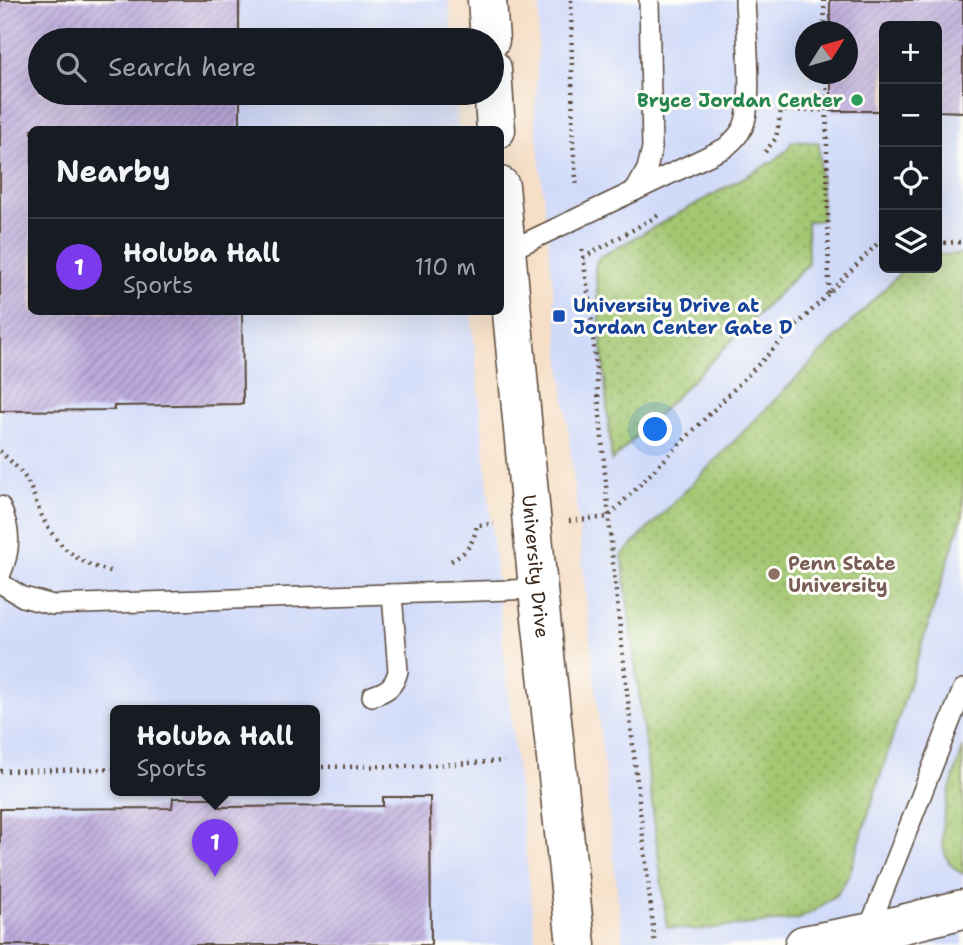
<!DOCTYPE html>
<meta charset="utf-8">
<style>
body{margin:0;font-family:"Shantell Sans",sans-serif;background:#20242c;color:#f1f3f6}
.controls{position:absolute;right:21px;top:21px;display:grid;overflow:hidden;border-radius:10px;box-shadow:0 7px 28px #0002}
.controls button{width:63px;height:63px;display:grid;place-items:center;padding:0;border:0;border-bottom:2px solid #363941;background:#171b24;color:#f1f3f6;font:35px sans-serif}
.compass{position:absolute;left:795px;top:21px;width:63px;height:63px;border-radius:50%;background:#171b24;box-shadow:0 7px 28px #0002;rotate:53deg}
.you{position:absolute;left:656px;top:430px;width:24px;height:24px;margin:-18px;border:5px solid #fff;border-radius:50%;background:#1a73e8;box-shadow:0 0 0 10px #1a73e833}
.badge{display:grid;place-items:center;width:46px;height:46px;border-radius:50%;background:#7c3aed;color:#fff;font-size:23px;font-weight:700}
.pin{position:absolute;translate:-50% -58px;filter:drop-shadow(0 2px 4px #0008)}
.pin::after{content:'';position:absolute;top:37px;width:24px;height:21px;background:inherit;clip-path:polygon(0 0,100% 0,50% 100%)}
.popup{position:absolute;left:110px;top:705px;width:210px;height:91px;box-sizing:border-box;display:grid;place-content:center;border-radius:10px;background:#171b24;filter:drop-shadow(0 2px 5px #0005);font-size:23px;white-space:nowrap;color:#9ea1a6}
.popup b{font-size:26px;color:#f1f3f6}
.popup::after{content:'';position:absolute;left:50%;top:100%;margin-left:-14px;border:14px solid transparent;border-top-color:#171b24}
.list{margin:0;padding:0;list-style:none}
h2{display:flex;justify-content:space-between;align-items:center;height:91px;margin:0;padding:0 28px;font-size:30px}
h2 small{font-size:23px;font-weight:400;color:#9ea1a6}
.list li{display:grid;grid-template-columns:46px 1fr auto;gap:21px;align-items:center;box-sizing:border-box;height:98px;padding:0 28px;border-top:2px solid #363941}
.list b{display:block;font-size:26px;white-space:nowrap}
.list p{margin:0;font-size:23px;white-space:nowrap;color:#9ea1a6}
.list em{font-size:23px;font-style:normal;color:#9ea1a6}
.icon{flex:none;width:38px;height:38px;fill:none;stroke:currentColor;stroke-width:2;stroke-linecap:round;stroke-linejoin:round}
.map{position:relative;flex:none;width:963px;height:945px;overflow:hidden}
.search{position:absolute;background:#171b24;box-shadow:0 7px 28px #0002;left:28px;top:28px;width:476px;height:77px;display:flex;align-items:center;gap:18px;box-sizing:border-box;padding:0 24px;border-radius:38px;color:#9ea1a6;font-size:26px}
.panel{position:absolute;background:#171b24;box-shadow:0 7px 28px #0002;left:28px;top:126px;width:476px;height:189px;border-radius:10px}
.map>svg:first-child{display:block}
.built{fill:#d0daf9;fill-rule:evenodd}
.grass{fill:url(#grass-dots);stroke:#6f7848;stroke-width:2}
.building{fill:url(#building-hatch)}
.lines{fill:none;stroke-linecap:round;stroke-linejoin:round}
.lane-casing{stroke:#574537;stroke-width:22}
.street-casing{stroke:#574537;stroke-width:41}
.secondary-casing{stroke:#574537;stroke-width:41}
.path{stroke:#574537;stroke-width:4.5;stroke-dasharray:2 5;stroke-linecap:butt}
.lane{stroke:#fff;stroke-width:19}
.street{stroke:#fff;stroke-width:38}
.secondary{stroke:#fff;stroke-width:38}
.leisure-dot{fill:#2e9e5b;stroke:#fdfcf7;stroke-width:2.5}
.transit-dot{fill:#1a4fb4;stroke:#fdfcf7;stroke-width:2.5}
.education-dot{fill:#8d6e63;stroke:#fdfcf7;stroke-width:2.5}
.labels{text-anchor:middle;stroke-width:6;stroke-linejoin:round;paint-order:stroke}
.leisure-label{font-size:19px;font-weight:bold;fill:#27864d;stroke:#fdfcf7;text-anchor:end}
.transit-label{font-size:19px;font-weight:bold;fill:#164399;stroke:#fdfcf7;text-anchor:start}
.education-label{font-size:19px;font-weight:bold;fill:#785e54;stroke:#fdfcf7;text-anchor:start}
.street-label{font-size:19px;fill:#3b2a1e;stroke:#fdfcf7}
</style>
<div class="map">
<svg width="963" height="945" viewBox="0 0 963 945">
<defs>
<pattern id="grass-dots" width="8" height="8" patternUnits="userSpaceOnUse" patternTransform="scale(1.75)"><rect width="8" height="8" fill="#a3c772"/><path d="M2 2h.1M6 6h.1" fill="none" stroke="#86a25d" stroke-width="1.8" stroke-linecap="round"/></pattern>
<pattern id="building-hatch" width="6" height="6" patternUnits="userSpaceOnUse" patternTransform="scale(1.75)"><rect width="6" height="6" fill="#bcaadd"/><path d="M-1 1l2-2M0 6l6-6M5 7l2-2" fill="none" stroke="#9a8bb3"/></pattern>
</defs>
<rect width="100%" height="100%" fill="#fdfcf7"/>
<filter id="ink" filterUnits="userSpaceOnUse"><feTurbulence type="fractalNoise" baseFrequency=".0143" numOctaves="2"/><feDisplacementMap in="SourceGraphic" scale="14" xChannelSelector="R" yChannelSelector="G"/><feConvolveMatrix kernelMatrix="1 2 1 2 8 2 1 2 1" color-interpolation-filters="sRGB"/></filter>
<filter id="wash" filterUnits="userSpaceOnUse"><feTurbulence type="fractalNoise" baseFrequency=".00686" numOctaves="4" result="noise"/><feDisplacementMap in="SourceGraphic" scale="28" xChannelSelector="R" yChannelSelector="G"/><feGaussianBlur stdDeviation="1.57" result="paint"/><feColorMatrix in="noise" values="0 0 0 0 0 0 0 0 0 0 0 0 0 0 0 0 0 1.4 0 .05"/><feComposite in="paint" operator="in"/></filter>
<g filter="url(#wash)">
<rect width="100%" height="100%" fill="#f6dfc6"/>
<g class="built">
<path d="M0 0H449L452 40H40V93H455L458 129 32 130V312H471L504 653 536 945H0ZM115 711H315V791H115Z"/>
<path d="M540 0H963V945H623L535 117ZM884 26H937V268H884ZM806 32H848V74H806Z"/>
</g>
<g class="grass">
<polygon points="792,141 819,143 822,220 807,222 808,264 612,461 595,267 598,258 774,161 787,150"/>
<polygon points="963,254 963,514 849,875 837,894 817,909 799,919 695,930 667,927 622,555 905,268 937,268 937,255"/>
<path d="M963 747V874C921 853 954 781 963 747Z"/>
</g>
<g id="blocks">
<g class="building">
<polygon points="0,0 239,0 239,40 40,40 40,93 240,93 240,130 32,130 32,312 242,312 243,403 239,404 114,406 114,410 0,411"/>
<polygon points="830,0 963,0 963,112 937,111 937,26 884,26 884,111 831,111 831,74 848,74 848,32 830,32"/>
<polygon points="383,797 430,797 431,945 0,945 0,809 172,808 173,798 219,798 219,807 383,806"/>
</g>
</g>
</g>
<g filter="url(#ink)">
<use href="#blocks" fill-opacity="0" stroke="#574537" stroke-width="2"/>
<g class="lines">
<g class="lane-casing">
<g id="lane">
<polyline points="635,191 647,169 652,148 649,0"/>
<path d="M506 252 725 148C732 142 739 136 743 127 754 104 746 29 745 0"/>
<path d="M0 506C12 531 11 551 0 576"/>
<polyline points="0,583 23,597 53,605 539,589"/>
<path d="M372 696C387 691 394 687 398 671L392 594"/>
<polyline points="867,933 963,689"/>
</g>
</g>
<g class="street-casing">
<polyline id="street" points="804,945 867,933 963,909"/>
</g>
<g class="secondary-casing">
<g id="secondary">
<polyline points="487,0 490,40"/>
<polyline points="492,69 496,130"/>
<path id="s1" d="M500 186 539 599 576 945"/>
</g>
</g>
<g class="path">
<polyline points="571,0 573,146 577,188"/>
<polyline points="824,0 825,32"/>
<polyline points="826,74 829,293"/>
<polyline points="765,152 776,138 781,111 826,110"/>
<polyline points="937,243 963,242"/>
<polyline points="582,249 591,313 613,565 655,945"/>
<polyline points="583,258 659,215"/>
<path d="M0 451C9 460 19 468 26 479 32 489 35 499 39 510 52 541 76 565 111 571"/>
<polyline points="569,521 608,517 884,237"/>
<path d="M451 561C468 552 473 543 477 525L494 524"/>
<polyline points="315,767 420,766 504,761"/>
<polyline points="0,771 115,769"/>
</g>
<use href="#lane" class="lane"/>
<use href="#street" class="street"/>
<use href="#secondary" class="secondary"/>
</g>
</g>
<circle class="leisure-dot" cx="857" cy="100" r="7"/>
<rect class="transit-dot" x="552" y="309" width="14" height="14" rx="3.5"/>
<circle class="education-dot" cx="774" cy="574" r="7"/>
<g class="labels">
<g class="leisure-label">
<text x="843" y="107">Bryce Jordan Center</text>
</g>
<g class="transit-label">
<text x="573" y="312">University Drive at<tspan x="573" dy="22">Jordan Center Gate D</tspan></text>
</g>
<g class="education-label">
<text x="788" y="570">Penn State<tspan x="788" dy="22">University</tspan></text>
</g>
<g class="street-label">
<text dy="7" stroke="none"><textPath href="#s1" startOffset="382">University Drive</textPath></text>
</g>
</g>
</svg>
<div class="controls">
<button>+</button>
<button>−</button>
<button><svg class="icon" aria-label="locate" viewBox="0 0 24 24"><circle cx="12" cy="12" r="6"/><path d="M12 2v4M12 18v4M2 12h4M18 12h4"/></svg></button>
<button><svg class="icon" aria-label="layers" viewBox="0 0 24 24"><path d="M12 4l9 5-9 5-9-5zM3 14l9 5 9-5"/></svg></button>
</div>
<svg class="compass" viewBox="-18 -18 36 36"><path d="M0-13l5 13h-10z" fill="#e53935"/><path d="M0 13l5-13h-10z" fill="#9ea1a6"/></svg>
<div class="you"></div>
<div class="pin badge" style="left:215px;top:877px">1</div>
<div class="popup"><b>Holuba Hall</b>Sports</div>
<div class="search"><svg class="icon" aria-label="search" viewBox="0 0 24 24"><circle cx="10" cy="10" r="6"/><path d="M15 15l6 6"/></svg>Search here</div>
<section class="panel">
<h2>Nearby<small></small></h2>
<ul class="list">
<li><span class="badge">1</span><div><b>Holuba Hall</b><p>Sports</p></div><em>110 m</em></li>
</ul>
</section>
</div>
